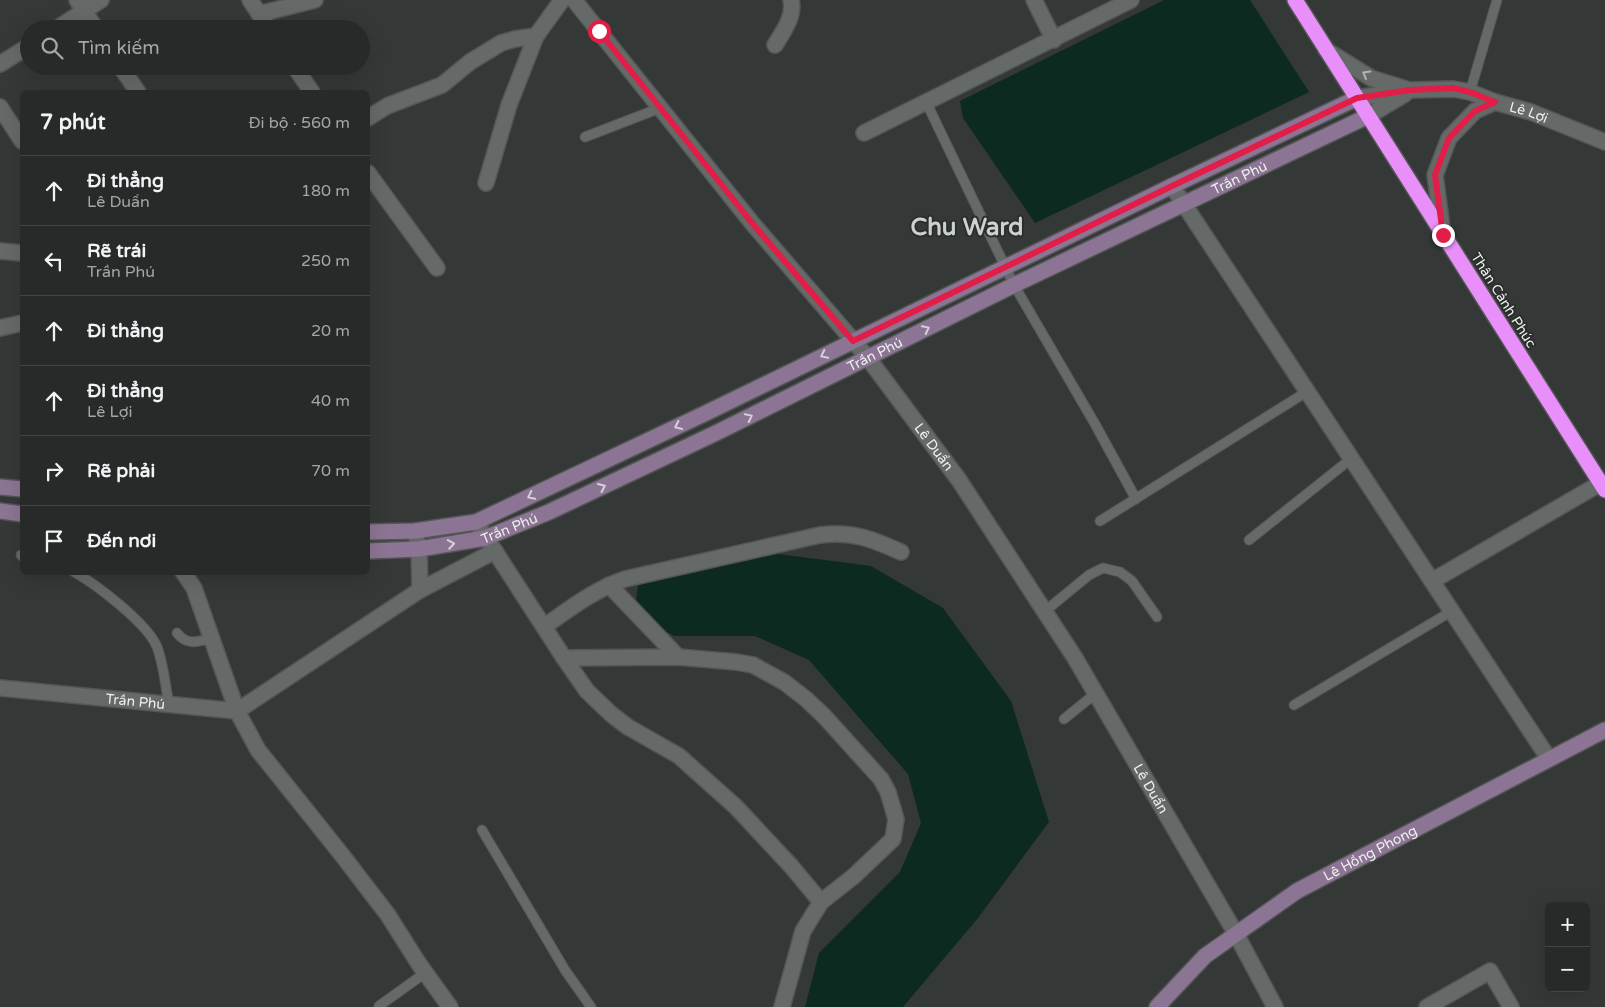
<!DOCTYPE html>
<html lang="vi">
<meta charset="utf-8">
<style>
body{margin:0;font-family:"Varela Round",sans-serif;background:#2f3230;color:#f1f3f6}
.controls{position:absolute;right:15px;bottom:15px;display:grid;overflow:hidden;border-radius:8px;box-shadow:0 5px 20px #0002}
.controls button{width:45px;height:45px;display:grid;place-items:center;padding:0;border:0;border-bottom:1px solid #434645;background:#272a28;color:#f1f3f6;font:25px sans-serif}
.stop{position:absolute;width:15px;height:15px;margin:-11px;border:4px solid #e11d48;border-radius:50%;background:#fff}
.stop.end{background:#e11d48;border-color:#fff;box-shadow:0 1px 5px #0008}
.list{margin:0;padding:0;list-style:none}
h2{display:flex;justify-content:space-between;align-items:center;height:65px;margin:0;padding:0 20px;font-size:21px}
h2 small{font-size:16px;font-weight:400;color:#a4a7a8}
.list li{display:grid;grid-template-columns:32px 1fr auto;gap:15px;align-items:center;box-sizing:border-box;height:70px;padding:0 20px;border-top:1px solid #434645}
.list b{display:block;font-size:19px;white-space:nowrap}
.list p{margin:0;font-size:16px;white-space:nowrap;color:#a4a7a8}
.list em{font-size:16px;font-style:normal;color:#a4a7a8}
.icon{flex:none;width:28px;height:28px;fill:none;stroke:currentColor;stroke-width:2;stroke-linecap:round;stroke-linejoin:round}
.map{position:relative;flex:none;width:1605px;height:1007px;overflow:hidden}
.search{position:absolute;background:#272a28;box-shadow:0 5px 20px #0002;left:20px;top:20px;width:350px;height:55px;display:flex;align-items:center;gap:12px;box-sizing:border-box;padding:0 18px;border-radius:28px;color:#a4a7a8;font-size:19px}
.panel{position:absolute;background:#272a28;box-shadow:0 5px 20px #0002;left:20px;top:90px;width:350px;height:485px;border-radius:8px}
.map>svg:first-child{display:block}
.water{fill:#0d2a20}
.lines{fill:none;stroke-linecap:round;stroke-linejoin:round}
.lane-casing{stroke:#535654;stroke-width:11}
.street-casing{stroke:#535654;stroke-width:18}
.secondary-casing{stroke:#535654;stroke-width:18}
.highway-casing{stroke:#535654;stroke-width:18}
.lane{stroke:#656a68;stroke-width:9}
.street{stroke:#656a68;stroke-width:15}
.secondary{stroke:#8c7594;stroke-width:15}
.highway{stroke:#e88ff9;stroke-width:15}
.oneway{stroke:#b0b4b2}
.oneway2{stroke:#d6d1d8}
.route{stroke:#e11d48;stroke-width:6}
.labels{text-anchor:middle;stroke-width:4;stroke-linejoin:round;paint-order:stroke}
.street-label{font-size:14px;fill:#eef0ef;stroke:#2a2e2c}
.town-label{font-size:24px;font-weight:bold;fill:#ccd1cf;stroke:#2a2e2c}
</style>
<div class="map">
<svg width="1605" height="1007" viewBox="0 0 1605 1007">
<rect width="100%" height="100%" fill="#343836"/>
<g class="water">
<polygon points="1164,0 1250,0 1309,92 1035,223 963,118 960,101"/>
<polygon points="778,554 871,566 943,608 1011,701 1049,822 978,918 903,1007 805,1007 819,953 900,872 921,823 908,774 809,660 755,636 674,636 661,629 636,601 638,585"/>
</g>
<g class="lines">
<g class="lane-casing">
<g id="lane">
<polyline points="1470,92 1497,0"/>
<polyline points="929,108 1014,285 1095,424 1136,499"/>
<polyline points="585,137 660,108"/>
<polyline points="1100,521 1308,391"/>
<polyline points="1249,540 1352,458"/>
<polyline points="21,555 22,556"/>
<path d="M74 572C96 584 148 624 157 647 164 665 165 685 169 704"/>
<polyline points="1044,612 1089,575 1103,568 1120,572 1132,581 1157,617"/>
<path d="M177 633C187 646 198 642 212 638"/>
<polyline points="1294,705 1452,611"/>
<polyline points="1064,719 1096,693"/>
<polyline points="482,830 565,970 591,1007"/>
<polyline points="379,1006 425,973"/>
</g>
</g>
<g class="street-casing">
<g id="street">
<polyline points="77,0 96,29"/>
<polyline points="250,0 269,29"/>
<path id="s1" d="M574 0 752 223 868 358 959 480 1075 658 1236 934 1275 1007"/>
<polyline points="1034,0 1054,40"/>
<polyline points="259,14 315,0"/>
<polyline points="56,29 101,0"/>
<path d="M775 45C783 32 795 16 791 0"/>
<polyline points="1326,50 1371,78 1406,89"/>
<polyline points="0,64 29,46"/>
<polyline points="120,66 138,92"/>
<polyline points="294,66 312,92"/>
<path id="s2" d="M1357 98 1410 90 1453 89 1470 92 1495 102 1531 112 1605 142"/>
<polyline points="0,107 22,141"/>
<polyline points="1368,116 1405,94"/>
<polyline points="368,118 387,106 442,85 470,62 501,43 515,39 536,36"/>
<polyline points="864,133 1131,0"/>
<polyline points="368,173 437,268"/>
<polyline points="486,183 509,105 536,36 562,0"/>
<polyline points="1172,186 1549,759"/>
<polyline points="1443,235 1435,175 1449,138 1475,111 1495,102"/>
<polyline points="0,251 22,253"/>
<polyline points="0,328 22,323"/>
<polyline points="476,522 564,658 587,691 611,714 628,727 679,756 736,807 791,866 821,902"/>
<polyline points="415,531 419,549 420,590"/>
<polyline points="183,572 194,588 237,711 258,750 342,855 388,915 419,964 450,1007"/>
<polyline points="1432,581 1601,483"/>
<polyline points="609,585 678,657"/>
<path d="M545 626C572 607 594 590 625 579L820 535C853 531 872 539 901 552"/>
<polyline points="564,658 678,657 736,662 753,665 784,682 806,699 824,716 881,779 888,792 896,819 893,839 854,876 821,902 803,931 782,1007"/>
<path id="s3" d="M0 688 237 711 420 590 495 551"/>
<polyline points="1427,1007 1490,971 1511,1007"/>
</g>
</g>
<g class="secondary-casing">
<g id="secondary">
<polyline points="0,487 22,489"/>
<polyline points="0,511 22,514"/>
<polyline points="368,532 415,531 476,522 706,413 1172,186 1357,98"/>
<path id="s4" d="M368 551 419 549 485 538 549 512 718 432 1014 285 1368 116"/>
<path id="s5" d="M1157 1007 1205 956 1297 891 1605 730"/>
</g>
</g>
<g class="highway-casing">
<polyline id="highway" points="1295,0 1605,490"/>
</g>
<use href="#lane" class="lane"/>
<use href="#street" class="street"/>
<use href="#secondary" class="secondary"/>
<use href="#highway" class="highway"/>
</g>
<defs><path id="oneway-chevron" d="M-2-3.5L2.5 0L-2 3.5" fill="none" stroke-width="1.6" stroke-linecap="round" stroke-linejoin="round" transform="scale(1.25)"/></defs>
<use class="oneway" href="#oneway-chevron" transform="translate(1366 74) rotate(-150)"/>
<g class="oneway2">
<use href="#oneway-chevron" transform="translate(926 329) rotate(-26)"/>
<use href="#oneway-chevron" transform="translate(824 355) rotate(154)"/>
<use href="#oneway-chevron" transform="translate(749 417) rotate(-26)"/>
<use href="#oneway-chevron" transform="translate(678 426) rotate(155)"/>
<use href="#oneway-chevron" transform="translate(602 487) rotate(-25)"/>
<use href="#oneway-chevron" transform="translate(531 496) rotate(154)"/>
<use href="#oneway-chevron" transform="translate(451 544) rotate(-10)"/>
</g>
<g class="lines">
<polyline class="route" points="599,31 752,223 853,341 1172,186 1357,98 1410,90 1453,88 1470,92 1495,102 1475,111 1449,138 1435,175 1443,235"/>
</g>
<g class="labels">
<g class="street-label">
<text dy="5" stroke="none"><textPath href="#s2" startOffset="176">Lê Lợi</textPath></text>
<text dy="5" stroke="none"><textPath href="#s4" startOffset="954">Trần Phú</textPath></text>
<text transform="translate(1504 300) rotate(58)" y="5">Thân Cảnh Phúc</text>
<text dy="5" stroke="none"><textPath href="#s4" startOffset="549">Trần Phú</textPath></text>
<text dy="5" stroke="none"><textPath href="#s1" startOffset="574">Lê Duẩn</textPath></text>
<text dy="5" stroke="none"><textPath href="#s4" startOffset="144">Trần Phú</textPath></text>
<text dy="5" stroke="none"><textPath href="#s3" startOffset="136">Trần Phú</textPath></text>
<text dy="5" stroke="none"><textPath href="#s1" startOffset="979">Lê Duẩn</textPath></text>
<text dy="5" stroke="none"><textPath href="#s5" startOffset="265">Lê Hồng Phong</textPath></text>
</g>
<g class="town-label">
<text x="967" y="235">Chu Ward</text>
</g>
</g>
</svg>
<div class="controls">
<button>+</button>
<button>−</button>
</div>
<div class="stop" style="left:599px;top:31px"></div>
<div class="stop end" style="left:1443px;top:235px"></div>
<div class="search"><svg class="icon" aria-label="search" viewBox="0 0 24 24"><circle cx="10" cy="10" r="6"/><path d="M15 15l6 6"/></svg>Tìm kiếm</div>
<section class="panel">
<h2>7 phút<small>Đi bộ · 560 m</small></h2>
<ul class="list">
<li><svg class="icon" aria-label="ahead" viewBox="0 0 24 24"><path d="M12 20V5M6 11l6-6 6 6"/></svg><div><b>Đi thẳng</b><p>Lê Duẩn</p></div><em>180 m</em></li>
<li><svg class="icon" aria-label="left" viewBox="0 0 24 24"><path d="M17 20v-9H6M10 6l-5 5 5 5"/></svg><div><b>Rẽ trái</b><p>Trần Phú</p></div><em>250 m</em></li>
<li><svg class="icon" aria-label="ahead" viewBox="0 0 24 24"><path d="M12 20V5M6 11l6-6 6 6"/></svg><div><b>Đi thẳng</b></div><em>20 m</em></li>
<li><svg class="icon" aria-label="ahead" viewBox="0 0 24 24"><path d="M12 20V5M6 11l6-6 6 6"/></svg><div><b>Đi thẳng</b><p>Lê Lợi</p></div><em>40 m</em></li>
<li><svg class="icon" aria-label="right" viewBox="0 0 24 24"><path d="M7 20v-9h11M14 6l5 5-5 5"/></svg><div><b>Rẽ phải</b></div><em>70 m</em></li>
<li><svg class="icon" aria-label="arrive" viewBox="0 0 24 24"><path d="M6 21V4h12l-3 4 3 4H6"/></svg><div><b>Đến nơi</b></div></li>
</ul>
</section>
</div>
